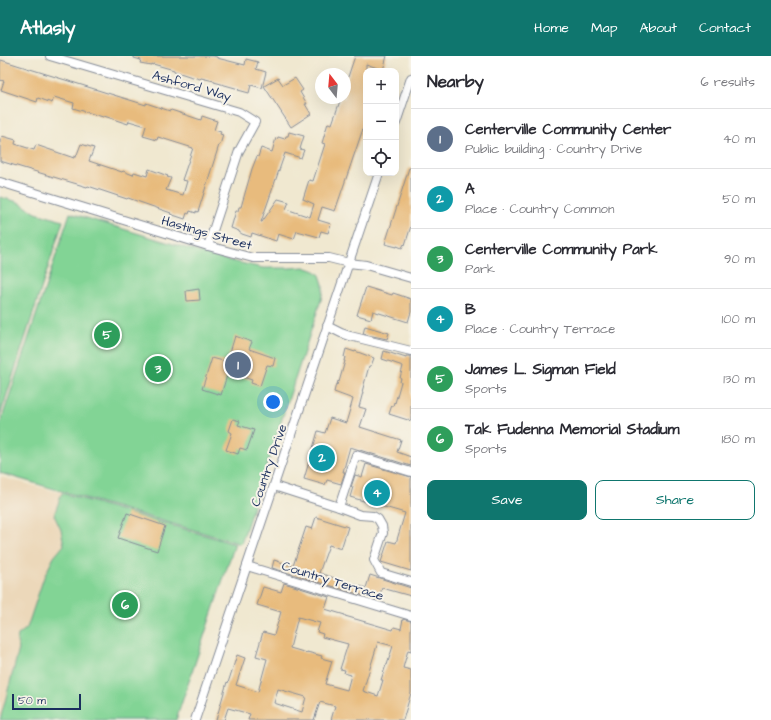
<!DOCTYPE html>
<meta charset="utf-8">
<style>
body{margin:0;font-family:"Architects Daughter",sans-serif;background:#f7f7f7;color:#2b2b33}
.controls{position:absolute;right:12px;top:12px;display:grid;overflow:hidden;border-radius:8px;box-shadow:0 4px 16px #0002}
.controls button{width:36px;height:36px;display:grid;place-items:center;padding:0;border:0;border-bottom:1px solid #e1e1e2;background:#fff;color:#2b2b33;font:20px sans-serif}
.compass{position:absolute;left:315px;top:12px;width:36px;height:36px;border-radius:50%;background:#fff;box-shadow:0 4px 16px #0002;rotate:344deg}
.scale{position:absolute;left:12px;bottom:10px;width:69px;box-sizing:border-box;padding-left:4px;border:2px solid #1b2f5e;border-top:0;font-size:11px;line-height:14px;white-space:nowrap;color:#1b2f5e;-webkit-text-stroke:3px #f7f3e8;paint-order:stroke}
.you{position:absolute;left:273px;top:346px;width:14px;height:14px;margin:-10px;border:3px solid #fff;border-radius:50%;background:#1a73e8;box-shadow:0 0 0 6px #1a73e833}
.badge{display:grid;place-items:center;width:26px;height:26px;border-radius:50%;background:#0f766e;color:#fff;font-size:13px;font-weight:700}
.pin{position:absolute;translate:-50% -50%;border:2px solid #fff;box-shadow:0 1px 4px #0006}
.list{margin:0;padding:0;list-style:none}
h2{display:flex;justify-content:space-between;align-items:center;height:52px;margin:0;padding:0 16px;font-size:17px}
h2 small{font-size:13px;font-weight:400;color:#7c7c81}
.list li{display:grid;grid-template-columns:26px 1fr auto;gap:12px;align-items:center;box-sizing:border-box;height:60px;padding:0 16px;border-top:1px solid #e1e1e2}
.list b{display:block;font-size:15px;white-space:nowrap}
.list p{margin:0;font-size:13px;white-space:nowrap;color:#7c7c81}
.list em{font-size:13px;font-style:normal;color:#7c7c81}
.actions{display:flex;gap:8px;padding:12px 16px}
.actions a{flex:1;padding:9px 0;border:1px solid #0f766e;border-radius:8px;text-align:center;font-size:14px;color:#0f766e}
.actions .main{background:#0f766e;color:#fff}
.icon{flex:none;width:22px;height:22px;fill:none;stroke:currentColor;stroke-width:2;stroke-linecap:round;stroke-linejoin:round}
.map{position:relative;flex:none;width:411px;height:664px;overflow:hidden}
header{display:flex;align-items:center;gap:24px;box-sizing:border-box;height:56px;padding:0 20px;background:#0f766e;color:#fff}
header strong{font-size:19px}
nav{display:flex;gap:22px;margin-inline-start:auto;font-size:14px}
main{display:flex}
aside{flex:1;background:#fff}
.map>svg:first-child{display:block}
.built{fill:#ecd8ba}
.green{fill:#82d495;stroke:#4e827a}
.building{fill:#e8bb7d;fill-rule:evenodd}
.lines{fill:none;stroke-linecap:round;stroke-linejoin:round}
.street-casing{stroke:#868c97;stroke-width:10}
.street{stroke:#fff;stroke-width:8}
.labels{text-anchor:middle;stroke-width:4;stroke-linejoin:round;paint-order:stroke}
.street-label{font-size:13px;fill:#1b2f5e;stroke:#f7f3e8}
</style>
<header>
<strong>Atlasly</strong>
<nav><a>Home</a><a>Map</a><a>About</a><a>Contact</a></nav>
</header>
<main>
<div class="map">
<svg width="411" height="664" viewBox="0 0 411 664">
<rect width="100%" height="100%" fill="#f7f3e8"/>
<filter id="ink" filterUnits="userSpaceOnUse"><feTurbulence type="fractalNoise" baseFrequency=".025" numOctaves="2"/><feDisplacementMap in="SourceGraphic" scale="8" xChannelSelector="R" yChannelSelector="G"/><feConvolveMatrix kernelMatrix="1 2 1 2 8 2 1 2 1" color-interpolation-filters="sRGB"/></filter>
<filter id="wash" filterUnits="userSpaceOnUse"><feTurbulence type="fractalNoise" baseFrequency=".012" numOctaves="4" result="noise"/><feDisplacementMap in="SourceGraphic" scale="16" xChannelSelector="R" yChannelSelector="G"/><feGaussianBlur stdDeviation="0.9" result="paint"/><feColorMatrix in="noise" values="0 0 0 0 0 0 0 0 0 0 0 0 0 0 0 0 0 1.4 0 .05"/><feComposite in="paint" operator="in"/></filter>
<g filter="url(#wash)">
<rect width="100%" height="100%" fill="#f0e8d0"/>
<polygon class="built" points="0,421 62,437 55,459 61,474 64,489 54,501 44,521 27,572 18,579 17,586 19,593 0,664"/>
<g class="green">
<polygon points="0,141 18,146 36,157 63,165 0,360"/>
<polygon points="70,157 223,203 263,212 289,212 304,211 315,215 320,219 323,228 323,234 321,244 241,488 0,417 0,368"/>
<polygon points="62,437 235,488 176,664 0,664 19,593 17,586 18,579 27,572 44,521 54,501 64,489 61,474 54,459"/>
</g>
<g id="blocks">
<g class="building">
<polygon points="134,0 213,0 217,1 217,2 245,9 246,3 258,6 256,13 266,16 262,32 251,29 249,37 238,34 239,33 214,26 214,25 201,22 200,23 189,20 174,15 174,14 153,8 153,9 151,8 151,9 140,7 141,4 134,2"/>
<polygon points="355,0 387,0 383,14 366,8 366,64 335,155 322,151 318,164 331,168 328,177 321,175 319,181 297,175 294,183 278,178 276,185 252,177 251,181 242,178 239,176 239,175 231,172 236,155 238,155 239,151 241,151 252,113 257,100 258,101 261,92 272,96 276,82 277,83 278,81 285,83 286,80 288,80 289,76 304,80 300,93 304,94 301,102 285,97 261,166 262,166 278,143 289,146 286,153 310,161 314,148 303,143 309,124 313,125 325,88 322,87 328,67 332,68 341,42 345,42 345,30"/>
<polygon points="1,4 146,49 146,47 170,55 171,54 201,64 202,60 217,65 214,74 221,76 220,78 223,79 220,89 219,89 198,156 196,155 196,157 190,155 189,158 187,157 185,163 170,158 171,157 128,142 127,143 88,130 87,131 0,105 0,85 2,80 16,84 15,88 34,94 36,89 74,102 74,100 76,101 81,88 94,92 89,105 122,116 123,115 133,119 134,116 147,120 149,113 168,120 167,121 171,122 166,134 183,139 187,125 182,124 193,92 158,81 157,84 143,80 146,70 129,65 128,68 104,60 103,61 73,52 74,47 54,41 52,47 38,42 37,46 1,34 4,25 0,24 0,8"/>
<polygon points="278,22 283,29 295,22 303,34 300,36 307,48 305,48 311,58 291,71 264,30"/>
<polygon points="409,112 411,112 411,170 405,189 404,188 402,192 397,190 397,191 385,188"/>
<polygon points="366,231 392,239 393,237 411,243 411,256 408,266 373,255 371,263 357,259"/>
<polygon points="199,233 200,244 187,245 186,235"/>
<polygon points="365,270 389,277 387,283 363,278"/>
<polygon points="235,280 252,286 249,293 275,302 273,310 267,309 260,330 251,327 252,324 228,316 221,339 202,333 212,302 227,306"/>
<polygon points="346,293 355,296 355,295 374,302 371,310 369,310 362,336 363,336 359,351 366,353 360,371 401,384 397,396 411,401 411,410 350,391 343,416 345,416 341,428 327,424 325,429 304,423 318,375 325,377 330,362 346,367 353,343 334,336 336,328 337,329 338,325 339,326 345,305 344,305 345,301 344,301"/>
<polygon points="384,295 406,302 406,300 411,300 411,365 389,358 392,349 393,350 394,346 395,347 401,326 400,326 401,322 400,322 403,310 382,303"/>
<polygon points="233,363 240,365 238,369 254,374 247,394 240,392 238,398 226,394 232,377 229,375"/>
<polygon points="366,408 411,421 411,515 381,506 388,485 396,487 405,457 350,441 353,431 351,431 355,419 362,421"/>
<polygon points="127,457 165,470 157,495 118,482"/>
<polygon points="316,461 348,471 341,493 329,489 319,517 366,532 370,519 411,532 411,540 382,532 378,544 272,512 274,504 293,510 306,471 312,473"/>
<path d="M284 527 329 541 325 553 345 559V560L393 574 394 571 401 573 403 563 411 565V595L408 594 403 612 411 614V637L403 664H331L335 650 320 646 314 664H248L250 658 228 652 224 664H216L227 626 228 627 237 599 245 602 236 629 258 636 267 603 256 600 263 576 274 579 281 556 257 549 263 531 281 536ZM298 561 320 567 317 576 323 578 322 581 348 588 340 613 345 614 344 617 351 619 347 634 325 628 332 605 321 602 322 600 307 596V597L290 592ZM378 586 393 590 387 609H386L381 624H383L378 640 363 635ZM278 633 306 641 302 656 274 647Z"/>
</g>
</g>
</g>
<g filter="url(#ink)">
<use href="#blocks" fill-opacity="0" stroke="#868c97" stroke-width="1"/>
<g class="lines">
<g class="street-casing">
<g id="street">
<polyline points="50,0 239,56 255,66 239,95 208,190"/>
<polyline points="396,67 411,22"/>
<polyline points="0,126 208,190 253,202 329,202 349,207 366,209 411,222"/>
<polyline points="327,270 341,277 350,280 411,295"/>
<polyline points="274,430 339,451 360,459 373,460 378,463 382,470 383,477 374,504 381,517 411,526"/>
<polyline points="339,451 356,399 411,416"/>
<polyline points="247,510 411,560"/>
<polyline points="195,664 379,117"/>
</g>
</g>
<use href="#street" class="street"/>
</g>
</g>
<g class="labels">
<g class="street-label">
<text transform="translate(192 29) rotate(16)" y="5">Ashford Way</text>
<text transform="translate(207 176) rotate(16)" y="5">Hastings Street</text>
<text transform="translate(268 409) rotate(-71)" y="5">Country Drive</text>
<text transform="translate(333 524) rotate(17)" y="5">Country Terrace</text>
</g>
</g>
</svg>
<div class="controls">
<button>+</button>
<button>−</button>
<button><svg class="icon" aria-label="locate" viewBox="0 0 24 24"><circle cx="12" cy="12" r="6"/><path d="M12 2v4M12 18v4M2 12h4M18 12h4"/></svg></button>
</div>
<svg class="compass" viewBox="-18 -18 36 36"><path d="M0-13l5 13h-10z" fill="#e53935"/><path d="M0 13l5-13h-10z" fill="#7c7c81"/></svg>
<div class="scale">50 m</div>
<div class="you"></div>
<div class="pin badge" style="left:238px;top:309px;background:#5c6f8a">1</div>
<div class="pin badge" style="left:322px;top:402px;background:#0f9aa8">2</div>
<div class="pin badge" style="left:158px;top:313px;background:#2e9e5b">3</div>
<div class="pin badge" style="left:377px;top:437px;background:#0f9aa8">4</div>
<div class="pin badge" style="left:107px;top:279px;background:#2e9e5b">5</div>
<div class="pin badge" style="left:125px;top:549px;background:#2e9e5b">6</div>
</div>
<aside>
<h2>Nearby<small>6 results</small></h2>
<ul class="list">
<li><span class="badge" style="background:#5c6f8a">1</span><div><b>Centerville Community Center</b><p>Public building · Country Drive</p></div><em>40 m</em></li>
<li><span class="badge" style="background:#0f9aa8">2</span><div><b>A</b><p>Place · Country Common</p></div><em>50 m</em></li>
<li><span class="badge" style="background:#2e9e5b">3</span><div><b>Centerville Community Park</b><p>Park</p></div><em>90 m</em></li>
<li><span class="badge" style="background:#0f9aa8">4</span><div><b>B</b><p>Place · Country Terrace</p></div><em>100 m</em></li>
<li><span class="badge" style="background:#2e9e5b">5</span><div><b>James L. Sigman Field</b><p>Sports</p></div><em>130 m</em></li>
<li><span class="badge" style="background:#2e9e5b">6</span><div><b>Tak Fudenna Memorial Stadium</b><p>Sports</p></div><em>180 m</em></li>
</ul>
<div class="actions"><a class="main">Save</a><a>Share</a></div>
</aside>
</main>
